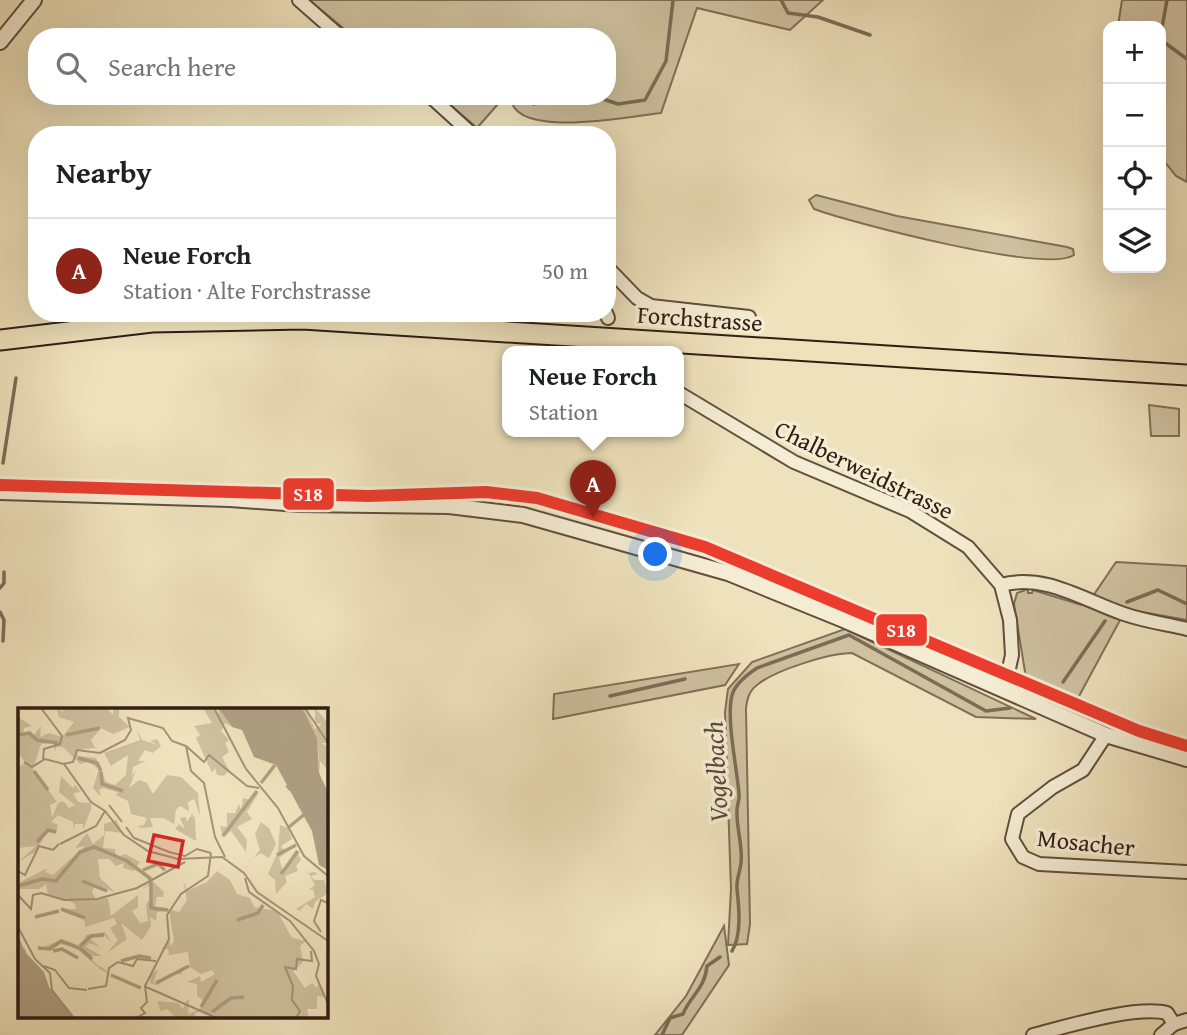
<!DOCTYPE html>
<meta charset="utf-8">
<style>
body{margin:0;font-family:"Gentium Book Plus",serif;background:#f6f6f6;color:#202124}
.controls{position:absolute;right:21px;top:21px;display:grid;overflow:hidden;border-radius:14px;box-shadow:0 7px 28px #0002}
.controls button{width:63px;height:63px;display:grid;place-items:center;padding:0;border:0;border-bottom:2px solid #e0e0e0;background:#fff;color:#202124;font:35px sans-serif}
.you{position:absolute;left:656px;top:555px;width:24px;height:24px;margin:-18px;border:5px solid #fff;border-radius:50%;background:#1a73e8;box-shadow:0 0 0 10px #1a73e833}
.badge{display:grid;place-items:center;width:46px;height:46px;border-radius:50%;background:#8f2418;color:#fff;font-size:23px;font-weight:700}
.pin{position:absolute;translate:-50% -58px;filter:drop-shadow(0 2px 4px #0008)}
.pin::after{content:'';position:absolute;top:37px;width:24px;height:21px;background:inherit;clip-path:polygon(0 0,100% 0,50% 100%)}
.popup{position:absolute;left:502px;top:346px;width:182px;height:91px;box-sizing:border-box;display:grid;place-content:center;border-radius:14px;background:#fff;filter:drop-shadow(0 2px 5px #0005);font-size:23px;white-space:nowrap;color:#757577}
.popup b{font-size:26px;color:#202124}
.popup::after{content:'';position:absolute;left:50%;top:100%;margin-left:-14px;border:14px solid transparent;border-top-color:#fff}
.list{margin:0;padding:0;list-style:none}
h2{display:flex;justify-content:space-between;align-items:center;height:91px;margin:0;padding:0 28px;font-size:30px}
h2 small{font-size:23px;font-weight:400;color:#757577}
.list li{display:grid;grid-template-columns:46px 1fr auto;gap:21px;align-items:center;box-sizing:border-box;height:105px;padding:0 28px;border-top:2px solid #e0e0e0}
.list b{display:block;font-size:26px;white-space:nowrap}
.list p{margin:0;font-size:23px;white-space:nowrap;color:#757577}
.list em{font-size:23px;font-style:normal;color:#757577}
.icon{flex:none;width:38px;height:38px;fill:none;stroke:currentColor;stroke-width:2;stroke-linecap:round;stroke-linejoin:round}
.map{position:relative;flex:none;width:1187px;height:1035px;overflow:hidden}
.search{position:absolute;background:#fff;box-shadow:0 7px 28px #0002;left:28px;top:28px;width:588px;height:77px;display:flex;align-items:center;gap:18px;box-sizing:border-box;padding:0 24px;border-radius:28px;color:#757577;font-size:26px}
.panel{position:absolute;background:#fff;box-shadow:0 7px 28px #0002;left:28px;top:126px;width:588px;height:196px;border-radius:28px}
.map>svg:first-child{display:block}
.green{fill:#cec19f;stroke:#806f58;stroke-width:2}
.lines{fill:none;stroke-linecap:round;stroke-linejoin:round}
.stream{stroke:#7c6b55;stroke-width:3.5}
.minor-casing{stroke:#614e3c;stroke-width:16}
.tertiary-casing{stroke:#614e3c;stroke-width:18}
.trunk-casing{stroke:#321d12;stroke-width:23}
.minor{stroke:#f4ecd3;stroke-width:12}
.tertiary{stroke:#f4ecd3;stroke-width:14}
.trunk{stroke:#eee2bc;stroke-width:19}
.rail-1-casing{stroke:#f4ecd3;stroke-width:18}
.rail-1{stroke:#eb3c2e;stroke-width:12}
.labels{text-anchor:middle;stroke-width:7;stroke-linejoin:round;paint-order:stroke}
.street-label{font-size:24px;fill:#321d12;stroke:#f4ecd3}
.water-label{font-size:26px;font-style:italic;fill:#5d4a39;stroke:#f4ecd3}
.inset-river{fill:none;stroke:#ae9f82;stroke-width:3.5}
.inset-road{fill:none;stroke:#a39378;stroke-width:2}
.view{fill:#d62828;fill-opacity:0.15;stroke:#d62828;stroke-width:3.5}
.inset-edge{fill:none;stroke:#321d12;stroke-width:3.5}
.line-badge{stroke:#f4ecd3;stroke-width:2.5}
.badge-label{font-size:19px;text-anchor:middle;font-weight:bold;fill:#fff}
</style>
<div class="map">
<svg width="1187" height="1035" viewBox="0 0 1187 1035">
<rect width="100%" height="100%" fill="#eee2bc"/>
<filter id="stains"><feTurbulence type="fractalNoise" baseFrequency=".00286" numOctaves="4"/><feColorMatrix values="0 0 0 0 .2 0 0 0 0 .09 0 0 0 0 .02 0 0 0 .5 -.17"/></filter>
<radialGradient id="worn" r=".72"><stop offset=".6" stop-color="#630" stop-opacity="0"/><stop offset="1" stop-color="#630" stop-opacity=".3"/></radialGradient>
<g class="green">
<path d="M309 0H823L790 30 697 8 661 113C632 116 510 141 511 96H607V37H354Z"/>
<polygon points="1122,0 1187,0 1187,182 1176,176 1161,157 1161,26 1118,26"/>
<polygon points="440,96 505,96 477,128"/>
<path d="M816 195 897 216 1067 247 1073 249 1074 255C1046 274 853 223 814 209L809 200Z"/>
<polygon points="1149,405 1179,409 1179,436 1151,436"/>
<polygon points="1116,562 1187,566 1187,620 1126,609 1078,698 1026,678 1014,604 1017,593 1028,589 1028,593 1032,593 1033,590 1081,605 1095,593"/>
<path d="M845 629 1036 719 976 717 852 653C830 653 775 670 757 685 749 691 747 699 746 709L750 924 747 944 728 945 731 889 725 712 728 689 752 662Z"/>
<polygon points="739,664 725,685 553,719 554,694"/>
<polygon points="724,926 729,965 682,1035 655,1035 686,996"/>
</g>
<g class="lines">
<g class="stream">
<polyline points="781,0 788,13 818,17 870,35"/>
<polyline points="1161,33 1167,0"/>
<polyline points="1161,40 1187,59"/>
<polyline points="594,96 618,104 645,100 666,61 673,0"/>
<polyline points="534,104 540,98 563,96"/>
<polyline points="3,463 16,378"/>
<polyline points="0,588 4,583 4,572"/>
<polyline points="1127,602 1158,590 1187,604"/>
<polyline points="0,612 4,620 3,641"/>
<polyline points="1063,682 1105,621"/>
<polyline points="610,696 685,679"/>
<path d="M732 951C742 935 739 907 737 889 736 880 740 872 741 863 743 846 736 827 737 810 737 805 740 799 739 794 737 768 726 719 732 695 735 684 748 674 757 668L849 635 986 711 1010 708"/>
<path d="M662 1035 670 1018 683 1014C690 996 705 989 707 966L720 957"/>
</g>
<g class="minor-casing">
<g id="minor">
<polyline points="299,0 341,37"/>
<polyline points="430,96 473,135"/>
<polyline points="607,267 637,298 651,306 749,317"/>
<polyline points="606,313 608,318"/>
<polyline points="679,393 794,462 910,511 968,547 1001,585 1010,620 1012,655 1004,691"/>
<path d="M1001 585C1045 573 1083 600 1124 614 1144 621 1166 624 1187 629"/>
<polyline points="1106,735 1083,770 1053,787 1018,814 1012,839 1023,857 1039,864 1187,872"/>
<path d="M1033 1035C1065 1027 1135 1005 1167 1013L1174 1024"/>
<polyline points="1161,1035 1174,1024 1187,1020"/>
</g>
</g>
<g class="tertiary-casing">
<g id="tertiary">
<polyline points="0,42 34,0"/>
<polyline points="0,492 230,499 299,504 449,506 523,515 728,573 846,621 1106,735 1187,759"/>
</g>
</g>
<g class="trunk-casing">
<polyline id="trunk" points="0,340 152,322 303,319 1187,375"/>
</g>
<use href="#minor" class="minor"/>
<use href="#tertiary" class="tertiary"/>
<use href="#trunk" class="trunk"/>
<g class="rail-1-casing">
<polyline id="rail-1" points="0,485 368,496 486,492 537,498 705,547 1139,731 1187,746"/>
</g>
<use href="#rail-1" class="rail-1"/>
</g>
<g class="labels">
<g class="street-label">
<text transform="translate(700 319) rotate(4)" y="8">Forchstrasse</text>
<text transform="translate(864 470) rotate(26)" y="8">Chalberweidstrasse</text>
<text transform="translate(1086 843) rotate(6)" y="8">Mosacher</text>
</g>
<g class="water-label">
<text transform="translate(716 772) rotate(-93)" y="9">Vogelbach</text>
</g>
</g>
<g transform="translate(18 708)">
<rect width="310" height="310" fill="#eee2bc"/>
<path d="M38 0 45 4V0H89L95 7 96 0H101V9L112 19 95 26 83 20 73 32 77 40 81 39 59 42 60 48 78 50 88 74 97 77 108 67 110 47 93 58 86 45 122 32 119 22 124 32 140 37 132 33 139 31 143 38 135 45 127 42 120 53H127L115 59 114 69 119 60 111 80 121 72 129 75 135 86 149 67 163 69 180 85 182 108 176 91 170 94 171 103 162 98 158 102 156 116 146 110H132L135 119 123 120 119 118 126 117 129 110 113 106 110 93 98 87 100 84 85 80 81 82 83 87H81L75 80 81 61 70 54 62 56 45 39H38V44L35 35 23 36 15 61 39 94 32 97 34 110 40 95 45 93 51 100 57 97 41 84 43 68 55 80 57 77 63 84 55 85 60 94 73 95V101L65 122V116H57L56 121 55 114 40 107 33 114 40 117 38 125 30 123 17 144 0 154 18 138 0 140V59L8 55 0 45V9L14 18 6 20 5 26 13 23 16 27 23 18 22 29 31 25 44 29 56 14 41 9ZM185 0H196L201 7 200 0 213 18 207 15 203 23 211 32 207 35 211 44 204 49 211 62 206 68 199 67 197 60 194 65 178 30 182 27 176 18 194 15ZM287 0 297 21 304 16 297 15V0L310 15V35H303L310 39V62L302 53V67L299 30 283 3ZM240 82V86L229 104 234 111 219 119 229 132 228 144 213 123 205 129 202 118 209 119V105H217L221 96 223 102 225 90 234 92ZM174 106 177 110 178 133 157 121 161 116 167 121 162 110 168 109 169 114ZM98 112 105 125 87 123 85 140 97 141 98 150 107 146 122 154 116 163 105 160 106 155 98 158 91 151H80L82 170 97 184 77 177 74 184 78 191 90 190 93 208 120 187V199L114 203 122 215 130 213 128 197 135 185 132 177 124 181 132 174 123 162 146 184 145 189H139L137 198 161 204 169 192 165 171 169 183 189 174 199 163 212 172 219 186 232 190 236 199 259 203 274 230 288 233 282 238 285 254 275 263 287 280 294 275 299 280 301 275 306 289 299 288V301H289L291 310H197L195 303 194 310 182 304 177 305V310H158L149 301 143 303 139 293 160 295 165 301 168 293 171 291 170 306 182 301 185 292 179 288V276L169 274 182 268 183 274 197 266 194 262 183 266 172 259 164 262V267L158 265 139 277 134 276 132 275 133 266 140 261 135 276 172 258 170 244 151 247 150 241H144L151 232 153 238 156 233 151 203 139 204 138 213 132 209 133 218 124 232 103 215 109 231 89 245 100 232 92 220 99 216 96 210 67 219 66 210 43 201H58L56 195 30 186 28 176 21 181H0L2 174 30 160 27 164 35 167 67 138 57 140 69 125 75 136 86 127V116ZM243 114 251 120 258 136 251 150 243 145 236 150 242 142 237 126ZM262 117 270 120 274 131 263 138 266 142 279 136 261 150 265 163 278 141 283 152 278 158 280 163 267 168 269 174 258 186 257 172 250 166 260 143ZM287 158 291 165 296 164 300 166 293 168 296 172H306L310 185 297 194 295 201 288 196 282 203 278 201 297 189 295 181 290 182 297 177ZM87 224 94 235 85 226 72 231 82 239 71 235 68 239 84 248H72L77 255 98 269 83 262 58 240 42 236 33 242 21 241 44 231 62 238 68 227Z" fill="#cec19f"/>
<path d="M200 0H284L299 30 301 65 310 84V162L301 157 294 123 258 57 236 49 224 22 214 19ZM0 227 7 244 26 264 31 279 55 310H0Z" fill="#ae9f82"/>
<path class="inset-river" d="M215 0 269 57 275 69 269 80M265 0 281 29 285 54 301 68M0 27 11 25 19 32 40 35M48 27 82 20M60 50 79 55 83 63M16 63 30 82M83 64 84 76 105 83M300 69 297 83 310 106M243 75 257 57M272 79 300 68M270 80 284 85 310 130M271 119 288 105M205 128 239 83M19 134 30 122 38 124M259 147 278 137M125 162 140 156 147 162M263 166 280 143M64 173 89 183M133 174V200L150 202M0 178 24 171 38 173 62 144 76 139 109 153 133 171M43 201 67 210M17 209 41 203M219 212 240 205 245 197M62 238 73 228 86 227M20 240 32 241 43 233 63 241 74 251M5 241 14 272 44 310M35 243 44 241 60 250M103 253 121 248 133 250M93 267 123 280M138 275 171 258M183 299 199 272M194 304 213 290 226 289"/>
<path class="inset-road" d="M23 0 44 28 42 36 26 41 25 51M196 0 228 61 260 100 286 148 310 168M287 0 310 35M168 38 186 54 191 47 229 78 241 80M6 54 14 59 27 51 46 56 73 94 87 103 78 118 42 136M45 56 55 54 59 42 82 45 107 32 113 22 110 10 145 20 154 33 168 38 173 63 186 75 197 129 207 149M91 97 104 114M87 103 106 127 130 143 160 151 204 149 226 165 239 184 310 233M108 119 116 130 151 144 167 148 179 141 193 145M0 163 7 167 21 138 35 142 41 136M227 170 231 184 272 213 296 243 301 256 298 268 310 296M0 187 13 201 15 187 23 185 46 192 79 191 119 180 167 154M0 219 17 251 32 265 34 282 56 310M303 224 296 213 303 192 310 195M26 258 37 262 51 280 69 282M128 279 199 310M70 281 88 278 91 260 100 254 115 258 119 251 138 253M118 310 127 305 123 300 129 294 127 278 151 231 149 207 163 186 190 168 193 145M278 310 282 303 274 292 275 278 267 259 278 261 279 251 294 253 293 243"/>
<path class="view" d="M136 127 165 133 160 159 130 153Z"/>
<rect width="310" height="310" class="inset-edge"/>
</g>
<g class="line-badge">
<rect x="282" y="477" width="53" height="34" rx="7" fill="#eb3c2e"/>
<rect x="875" y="613" width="53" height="34" rx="7" fill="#eb3c2e"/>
</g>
<g class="badge-label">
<text x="308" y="501">S18</text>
<text x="901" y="637">S18</text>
</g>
<rect width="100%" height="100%" filter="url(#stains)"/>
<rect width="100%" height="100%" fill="url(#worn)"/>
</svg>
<div class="controls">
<button>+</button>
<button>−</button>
<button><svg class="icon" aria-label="locate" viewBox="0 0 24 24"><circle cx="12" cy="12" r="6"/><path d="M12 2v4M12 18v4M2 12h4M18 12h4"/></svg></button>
<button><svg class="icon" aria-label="layers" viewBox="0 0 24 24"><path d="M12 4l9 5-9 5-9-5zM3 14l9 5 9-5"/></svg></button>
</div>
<div class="you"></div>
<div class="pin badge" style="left:593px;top:518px">A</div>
<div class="popup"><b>Neue Forch</b>Station</div>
<div class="search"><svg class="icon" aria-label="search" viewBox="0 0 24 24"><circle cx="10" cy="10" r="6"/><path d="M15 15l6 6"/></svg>Search here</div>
<section class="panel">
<h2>Nearby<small></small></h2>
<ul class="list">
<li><span class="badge">A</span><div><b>Neue Forch</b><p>Station · Alte Forchstrasse</p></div><em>50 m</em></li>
</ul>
</section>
</div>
